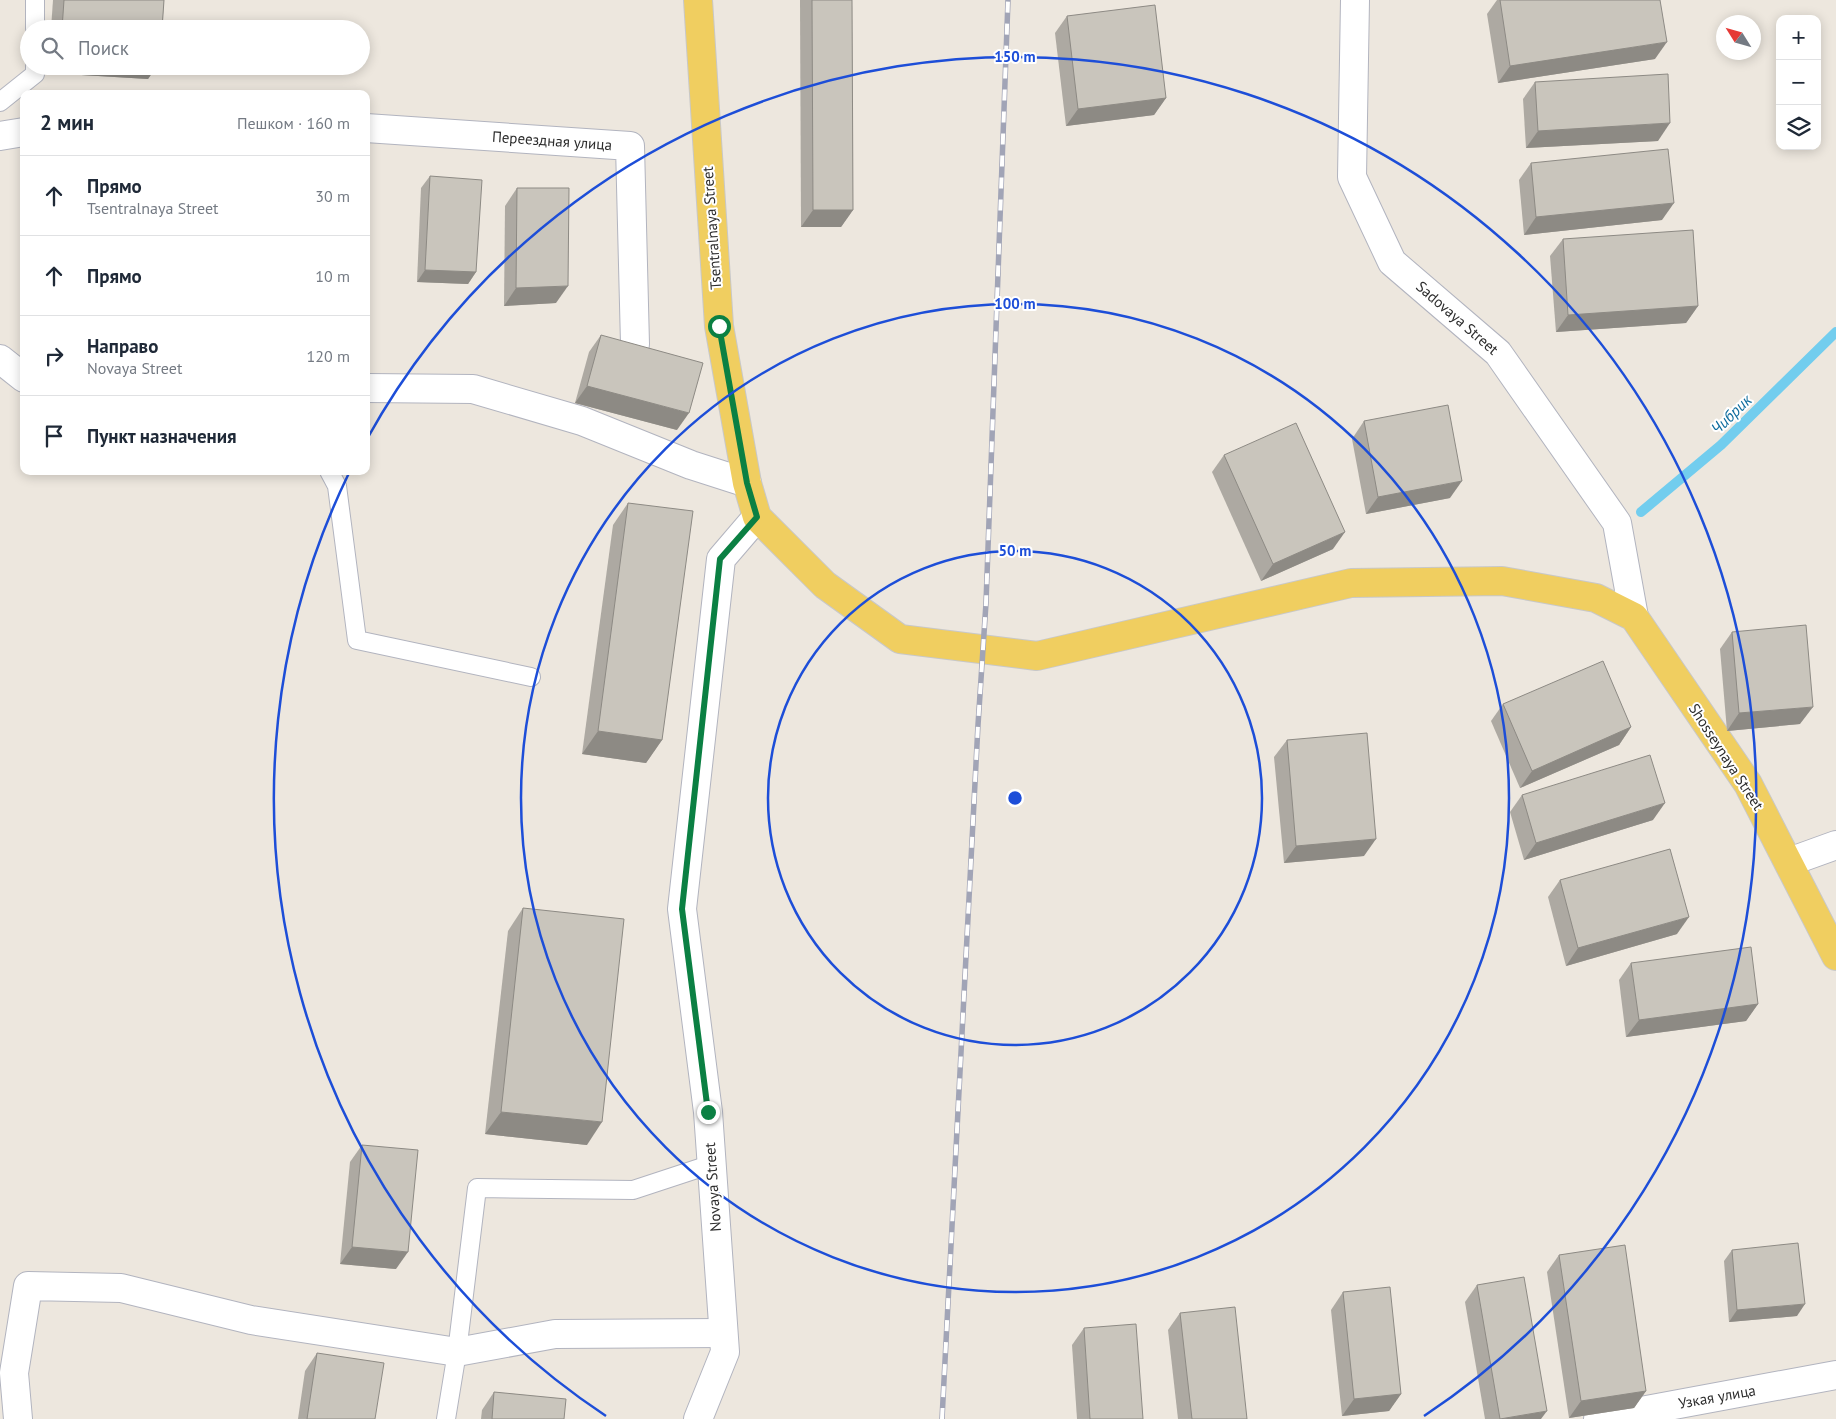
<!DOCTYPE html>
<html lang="ru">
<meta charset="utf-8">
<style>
body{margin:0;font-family:"PT Sans",sans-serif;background:#f2f2f3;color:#1f2937}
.controls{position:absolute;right:15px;top:15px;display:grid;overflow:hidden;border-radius:10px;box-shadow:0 2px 12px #0003}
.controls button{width:45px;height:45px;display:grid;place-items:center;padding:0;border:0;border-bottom:1px solid #e0e1e3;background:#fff;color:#1f2937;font:25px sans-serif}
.compass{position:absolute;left:1716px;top:15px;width:45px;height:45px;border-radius:50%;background:#fff;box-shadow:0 2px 12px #0003;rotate:307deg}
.stop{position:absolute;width:15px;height:15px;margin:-11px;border:4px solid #0b8043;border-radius:50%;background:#fff}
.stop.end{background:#0b8043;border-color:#fff;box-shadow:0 1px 5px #0008}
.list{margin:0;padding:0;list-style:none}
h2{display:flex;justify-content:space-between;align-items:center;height:65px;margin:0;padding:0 20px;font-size:21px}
h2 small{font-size:16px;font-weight:400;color:#747a83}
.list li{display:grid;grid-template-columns:32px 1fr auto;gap:15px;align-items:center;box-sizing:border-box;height:80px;padding:0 20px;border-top:1px solid #e0e1e3}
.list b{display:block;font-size:19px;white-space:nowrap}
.list p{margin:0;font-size:16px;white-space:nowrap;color:#747a83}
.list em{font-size:16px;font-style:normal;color:#747a83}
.icon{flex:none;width:28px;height:28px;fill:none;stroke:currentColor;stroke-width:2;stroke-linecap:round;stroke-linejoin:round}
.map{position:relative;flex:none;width:1836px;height:1419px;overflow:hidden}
.search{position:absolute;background:#fff;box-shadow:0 2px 12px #0003;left:20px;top:20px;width:350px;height:55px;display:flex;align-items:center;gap:12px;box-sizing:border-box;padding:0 18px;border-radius:28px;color:#747a83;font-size:19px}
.panel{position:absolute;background:#fff;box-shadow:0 2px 12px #0003;left:20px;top:90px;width:350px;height:385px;border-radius:10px}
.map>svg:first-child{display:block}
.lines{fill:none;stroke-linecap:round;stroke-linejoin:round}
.stream{stroke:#72cdee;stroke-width:10}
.lane-casing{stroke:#b2b4bf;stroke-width:20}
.street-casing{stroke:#b2b4bf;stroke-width:30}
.secondary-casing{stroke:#b2b4bf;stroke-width:30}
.primary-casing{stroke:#c8c8c8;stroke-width:30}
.lane{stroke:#fff;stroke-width:18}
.street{stroke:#fff;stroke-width:28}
.secondary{stroke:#fff;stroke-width:28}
.primary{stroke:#f0ce60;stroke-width:28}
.rail-casing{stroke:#a1a4b6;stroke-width:5.5}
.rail{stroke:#fff;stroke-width:4;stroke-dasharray:11;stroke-linecap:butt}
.wall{fill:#ada9a2}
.shaded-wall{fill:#8d8a84}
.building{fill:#c9c5bc;stroke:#8d8a84}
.route{stroke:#0b8043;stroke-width:6}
.ring{fill:none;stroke:#1d4ed8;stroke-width:2.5}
.labels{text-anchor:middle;stroke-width:4;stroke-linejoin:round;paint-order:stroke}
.street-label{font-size:15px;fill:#2c2c2c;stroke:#fff}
.water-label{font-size:16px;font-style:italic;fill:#0e6c9d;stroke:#fff}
.centre{fill:#1d4ed8;stroke:#fff;stroke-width:2.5}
.ring-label{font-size:15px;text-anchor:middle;font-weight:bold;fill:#1d4ed8;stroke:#fff;stroke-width:4;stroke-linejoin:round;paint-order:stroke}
</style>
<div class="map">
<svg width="1836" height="1419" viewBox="0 0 1836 1419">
<rect width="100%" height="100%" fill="#ede7de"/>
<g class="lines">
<polyline class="stream" points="1641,512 1721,445 1836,332"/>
<g class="lane-casing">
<g id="lane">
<polyline points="35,29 35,0"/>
<polyline points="0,102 35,74 35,66"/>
<polyline points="329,471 337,486 357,640 531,677"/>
<polyline points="446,1419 457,1352 477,1188 633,1190 712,1164"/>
</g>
</g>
<g class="street-casing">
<g id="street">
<polyline points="1355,0 1352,177 1392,262 1498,353 1617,523 1634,617"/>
<polyline points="366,128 630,146 635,344"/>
<polyline points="0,136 24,132"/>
<polyline points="0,359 24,378"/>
<polyline points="366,388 473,389 582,421 691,465 747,483"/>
<polyline points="1789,862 1836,845"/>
<polyline points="18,1419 14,1373 28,1286 121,1288 251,1320 457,1352 555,1334 723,1333"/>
<polyline points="1598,1419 1836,1375"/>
</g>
</g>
<g class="secondary-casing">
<polyline id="secondary" points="698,1419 725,1352 708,1112 682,909 721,559 757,517"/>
</g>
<g class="primary-casing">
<polyline id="primary" points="698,0 719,326 747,483 757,517 825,585 900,639 1037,656 1351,583 1502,581 1596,598 1634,617 1748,784 1836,956"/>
</g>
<use href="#lane" class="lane"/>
<use href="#street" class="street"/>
<use href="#secondary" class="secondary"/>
<use href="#primary" class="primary"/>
<g class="rail-casing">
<polyline id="rail" points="942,1419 978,725 986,603 1008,0"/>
</g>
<use href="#rail" class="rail"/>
</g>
<g class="wall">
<polygon points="53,0 164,0 162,29 51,29"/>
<polygon points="800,0 852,0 853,210 841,227 801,227"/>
<polygon points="1497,0 1500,0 1655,59 1498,83 1487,14"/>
<polygon points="1067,16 1166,98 1154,115 1066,126 1055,33"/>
<polygon points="48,66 157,66 148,79 48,73"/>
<polygon points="1535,82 1658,141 1526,148 1523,99"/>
<polygon points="1531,163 1662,220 1524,235 1519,180"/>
<polygon points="430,176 476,272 468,284 417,282 421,188"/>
<polygon points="517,188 556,303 504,306 505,206"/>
<polygon points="1563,239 1698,306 1686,323 1556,332 1550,256"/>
<polygon points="601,335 677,430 575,403 589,352"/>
<polygon points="1364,421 1450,498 1366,514 1352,439"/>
<polygon points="1224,455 1333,549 1261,581 1212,472"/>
<polygon points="628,503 662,740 646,763 582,754 613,525"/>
<polygon points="1732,632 1800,724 1727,731 1720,649"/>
<polygon points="1503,704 1631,727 1619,745 1520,788 1491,721"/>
<polygon points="1287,740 1364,856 1284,863 1274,757"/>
<polygon points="1522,795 1653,820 1524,860 1510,812"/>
<polygon points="1560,880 1677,934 1566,966 1548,897"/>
<polygon points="523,908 587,1145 485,1134 508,931"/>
<polygon points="1631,963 1758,1004 1746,1021 1626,1037 1619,980"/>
<polygon points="362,1145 396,1269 340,1264 350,1162"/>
<polygon points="1732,1250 1797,1316 1729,1322 1724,1261"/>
<polygon points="1559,1255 1646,1391 1634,1408 1569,1418 1547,1272"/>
<polygon points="1477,1285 1541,1419 1485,1419 1465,1302"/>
<polygon points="1343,1292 1401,1394 1389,1411 1342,1416 1331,1310"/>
<polygon points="1180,1313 1247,1419 1178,1419 1168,1330"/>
<polygon points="1084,1328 1143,1419 1077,1419 1072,1345"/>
<polygon points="317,1353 375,1419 298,1419 305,1371"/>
<polygon points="494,1392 564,1419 481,1419 482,1410"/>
</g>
<g class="shaded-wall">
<polygon points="1667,42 1655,59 1498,83 1510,66"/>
<polygon points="53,66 157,66 148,79 48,73"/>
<polygon points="1166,98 1154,115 1066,126 1078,109"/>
<polygon points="1670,123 1658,141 1526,148 1538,131"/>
<polygon points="1674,203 1662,220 1524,235 1536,217"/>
<polygon points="813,210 853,210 841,227 801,227"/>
<polygon points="425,270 476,272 468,284 417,282"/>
<polygon points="568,286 556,303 504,306 516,288"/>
<polygon points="1698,306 1686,323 1556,332 1568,315"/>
<polygon points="587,386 689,413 677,430 575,403"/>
<polygon points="1462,481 1450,498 1366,514 1378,497"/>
<polygon points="1345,532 1333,549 1261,581 1273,564"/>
<polygon points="1813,707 1800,724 1727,731 1739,713"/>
<polygon points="1631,727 1619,745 1520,788 1532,771"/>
<polygon points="598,731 662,740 646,763 582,754"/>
<polygon points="1665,803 1653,820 1524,860 1536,843"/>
<polygon points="1376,839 1364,856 1284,863 1296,846"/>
<polygon points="1689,917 1677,934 1566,966 1578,948"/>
<polygon points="1758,1004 1746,1021 1626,1037 1639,1020"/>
<polygon points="501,1112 602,1122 587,1145 485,1134"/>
<polygon points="352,1247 408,1252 396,1269 340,1264"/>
<polygon points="1805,1304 1797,1316 1729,1322 1737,1310"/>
<polygon points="1646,1391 1634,1408 1569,1418 1581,1401"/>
<polygon points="1401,1394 1389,1411 1342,1416 1354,1399"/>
<polygon points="1547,1411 1541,1419 1502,1419"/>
</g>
<g class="building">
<polygon points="64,0 164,0 162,29 62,29"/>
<polygon points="812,0 852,0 853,210 813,210"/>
<polygon points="1500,0 1660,0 1667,42 1510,66"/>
<polygon points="1155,5 1166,98 1078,109 1067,16"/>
<polygon points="1668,74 1670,123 1538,131 1535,82"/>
<polygon points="1668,149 1674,203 1536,217 1531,163"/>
<polygon points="430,176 482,180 476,272 425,270"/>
<polygon points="517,188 569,188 568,286 516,288"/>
<polygon points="1693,230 1698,306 1568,315 1563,239"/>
<polygon points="601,335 703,363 689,413 587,386"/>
<polygon points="1448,405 1462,481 1378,497 1364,421"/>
<polygon points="1296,423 1345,532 1273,564 1224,455"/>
<polygon points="628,503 693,511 662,740 598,731"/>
<polygon points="1806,625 1813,707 1739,713 1732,632"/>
<polygon points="1603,661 1631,727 1532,771 1503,704"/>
<polygon points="1367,733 1376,839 1296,846 1287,740"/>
<polygon points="1650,755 1665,803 1536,843 1522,795"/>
<polygon points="1670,849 1689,917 1578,948 1560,880"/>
<polygon points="523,908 624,919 602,1122 501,1112"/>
<polygon points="1751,947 1758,1004 1639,1020 1631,963"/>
<polygon points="362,1145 418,1150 408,1252 352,1247"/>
<polygon points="1798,1243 1805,1304 1737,1310 1732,1250"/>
<polygon points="1625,1245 1646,1391 1581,1401 1559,1255"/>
<polygon points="1524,1277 1547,1411 1500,1419 1477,1285"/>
<polygon points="1390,1287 1401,1394 1354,1399 1343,1292"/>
<polygon points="1235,1307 1247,1419 1192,1419 1180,1313"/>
<polygon points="1136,1324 1143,1419 1090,1419 1084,1328"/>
<polygon points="317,1353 384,1363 375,1419 307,1419"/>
<polygon points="494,1392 566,1399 564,1419 492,1419"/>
</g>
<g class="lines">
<polyline class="route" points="708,1112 682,909 720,559 757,517 747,483 719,326"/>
</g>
<g class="ring">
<circle cx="1015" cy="798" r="247"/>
<circle cx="1015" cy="798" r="494"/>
<path d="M606 1416A741 741 0 0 1 349 473M367 439A741 741 0 1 1 1424 1416"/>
</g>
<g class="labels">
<g class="street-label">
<text transform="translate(552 141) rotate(4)" y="5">Переездная улица</text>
<text transform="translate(712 228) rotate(-94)" y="5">Tsentralnaya Street</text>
<text transform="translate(1457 318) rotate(41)" y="5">Sadovaya Street</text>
<text transform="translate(1726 757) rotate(57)" y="5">Shosseynaya Street</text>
<text transform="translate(713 1187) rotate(-94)" y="5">Novaya Street</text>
<text transform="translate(1717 1397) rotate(-10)" y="5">Узкая улица</text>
</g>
<g class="water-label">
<text transform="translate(1731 414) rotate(-44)" y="6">Чибрик</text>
</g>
</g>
<circle cx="1015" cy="798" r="8" class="centre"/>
<g class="ring-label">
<text x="1015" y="62">150 m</text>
<text x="1015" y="309">100 m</text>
<text x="1015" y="556">50 m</text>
</g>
</svg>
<div class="controls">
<button>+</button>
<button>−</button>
<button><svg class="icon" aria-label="layers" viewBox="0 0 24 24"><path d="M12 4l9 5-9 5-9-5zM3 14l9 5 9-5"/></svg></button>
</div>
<svg class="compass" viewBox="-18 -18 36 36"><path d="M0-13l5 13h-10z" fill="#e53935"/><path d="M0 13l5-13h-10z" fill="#747a83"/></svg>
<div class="stop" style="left:719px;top:326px"></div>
<div class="stop end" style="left:708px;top:1112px"></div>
<div class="search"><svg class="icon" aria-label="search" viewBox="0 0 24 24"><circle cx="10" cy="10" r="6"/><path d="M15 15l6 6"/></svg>Поиск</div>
<section class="panel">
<h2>2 мин<small>Пешком · 160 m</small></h2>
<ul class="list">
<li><svg class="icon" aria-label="ahead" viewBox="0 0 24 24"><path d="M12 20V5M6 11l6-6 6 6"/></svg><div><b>Прямо</b><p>Tsentralnaya Street</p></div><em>30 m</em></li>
<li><svg class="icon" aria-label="ahead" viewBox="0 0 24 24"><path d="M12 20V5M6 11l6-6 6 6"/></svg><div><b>Прямо</b></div><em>10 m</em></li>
<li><svg class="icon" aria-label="right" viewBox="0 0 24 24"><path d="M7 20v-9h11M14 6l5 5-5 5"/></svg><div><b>Направо</b><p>Novaya Street</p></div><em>120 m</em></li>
<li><svg class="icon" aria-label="arrive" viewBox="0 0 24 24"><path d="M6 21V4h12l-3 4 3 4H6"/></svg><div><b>Пункт назначения</b></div></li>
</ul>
</section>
</div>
